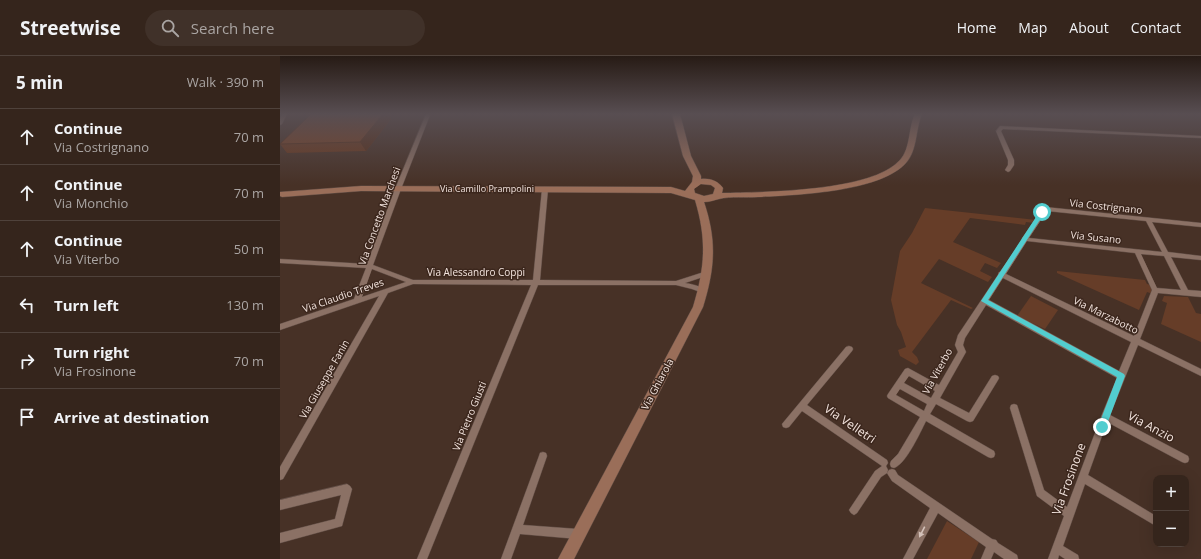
<!DOCTYPE html>
<meta charset="utf-8">
<style>
body{margin:0;font-family:"Open Sans",sans-serif;background:#403129;color:#f1f3f6}
.controls{position:absolute;right:12px;bottom:12px;display:grid;overflow:hidden;border-radius:8px;box-shadow:0 4px 16px #0002}
.controls button{width:36px;height:36px;display:grid;place-items:center;padding:0;border:0;border-bottom:1px solid #4f423b;background:#35251c;color:#f1f3f6;font:20px sans-serif}
.stop{position:absolute;width:12px;height:12px;margin:-9px;border:3px solid #52cdcf;border-radius:50%;background:#fff}
.stop.end{background:#52cdcf;border-color:#fff;box-shadow:0 1px 4px #0008}
.list{margin:0;padding:0;list-style:none}
h2{display:flex;justify-content:space-between;align-items:center;height:52px;margin:0;padding:0 16px;font-size:17px}
h2 small{font-size:13px;font-weight:400;color:#aaa5a3}
.list li{display:grid;grid-template-columns:26px 1fr auto;gap:12px;align-items:center;box-sizing:border-box;height:56px;padding:0 16px;border-top:1px solid #4f423b}
.list b{display:block;font-size:15px;white-space:nowrap}
.list p{margin:0;font-size:13px;white-space:nowrap;color:#aaa5a3}
.list em{font-size:13px;font-style:normal;color:#aaa5a3}
.icon{flex:none;width:22px;height:22px;fill:none;stroke:currentColor;stroke-width:2;stroke-linecap:round;stroke-linejoin:round}
.map{position:relative;flex:none;width:921px;height:503px;overflow:hidden}
header{display:flex;align-items:center;gap:24px;box-sizing:border-box;height:56px;padding:0 20px;background:#35251c;border-bottom:1px solid #4f423b}
header strong{font-size:19px}
nav{display:flex;gap:22px;margin-inline-start:auto;font-size:14px}
.search{width:280px;height:36px;background:#403129;display:flex;align-items:center;gap:10px;box-sizing:border-box;padding:0 14px;border-radius:22px;color:#aaa5a3;font-size:15px}
main{display:flex}
aside{flex:1;background:#35251c}
.map>svg:first-child{display:block}
.green{fill:#663d28}
.lines{fill:none;stroke-linecap:round;stroke-linejoin:round}
.street-casing{stroke:#604d45;stroke-width:1}
.secondary-casing{stroke:#604d45;stroke-width:1}
.street{fill:#8b7165;fill-rule:evenodd}
.secondary{fill:#9a6e59;fill-rule:evenodd}
.wall{fill:#6a371c}
.shaded-wall{fill:#562d17}
.building{fill:#7b4021;stroke:#562d17}
.oneway{fill:#d4c2ba}
.route{fill:#52cdcf}
.labels{text-anchor:middle;stroke-width:3;stroke-linejoin:round;paint-order:stroke}
.far-street-label{font-size:9px;fill:#f3e4de;stroke:#3c271d}
.street-label{font-size:10px;fill:#f3e4de;stroke:#3c271d}
.near-street-label{font-size:12px;fill:#f3e4de;stroke:#3c271d}
</style>
<header>
<strong>Streetwise</strong>
<div class="search"><svg class="icon" aria-label="search" viewBox="0 0 24 24"><circle cx="10" cy="10" r="6"/><path d="M15 15l6 6"/></svg>Search here</div>
<nav><a>Home</a><a>Map</a><a>About</a><a>Contact</a></nav>
</header>
<main>
<aside>
<h2>5 min<small>Walk · 390 m</small></h2>
<ul class="list">
<li><svg class="icon" aria-label="ahead" viewBox="0 0 24 24"><path d="M12 20V5M6 11l6-6 6 6"/></svg><div><b>Continue</b><p>Via Costrignano</p></div><em>70 m</em></li>
<li><svg class="icon" aria-label="ahead" viewBox="0 0 24 24"><path d="M12 20V5M6 11l6-6 6 6"/></svg><div><b>Continue</b><p>Via Monchio</p></div><em>70 m</em></li>
<li><svg class="icon" aria-label="ahead" viewBox="0 0 24 24"><path d="M12 20V5M6 11l6-6 6 6"/></svg><div><b>Continue</b><p>Via Viterbo</p></div><em>50 m</em></li>
<li><svg class="icon" aria-label="left" viewBox="0 0 24 24"><path d="M17 20v-9H6M10 6l-5 5 5 5"/></svg><div><b>Turn left</b></div><em>130 m</em></li>
<li><svg class="icon" aria-label="right" viewBox="0 0 24 24"><path d="M7 20v-9h11M14 6l5 5-5 5"/></svg><div><b>Turn right</b><p>Via Frosinone</p></div><em>70 m</em></li>
<li><svg class="icon" aria-label="arrive" viewBox="0 0 24 24"><path d="M6 21V4h12l-3 4 3 4H6"/></svg><div><b>Arrive at destination</b></div></li>
</ul>
</aside>
<div class="map">
<svg width="921" height="503" viewBox="0 0 921 503">
<rect width="100%" height="100%" fill="#473126"/>
<g class="green">
<polygon points="645,152 756,164 754,167 746,166 745,169 690,162 673,186 721,207 717,212 705,207 700,215 712,221 708,226 659,203 641,227 693,252 691,253 671,244 632,296 637,301 639,306 636,309 620,300 618,294 626,291 621,276 617,269 611,244 620,195 632,177"/>
<polygon points="777,215 865,224 867,228 872,229 873,238 867,236 859,254 777,217"/>
<polygon points="751,240 778,254 765,273 737,260"/>
<polygon points="884,240 908,241 916,257 921,258 921,286 881,268 887,247 882,245"/>
<polygon points="667,465 699,486 691,503 647,503"/>
</g>
<g class="lines">
<g class="street-casing">
<g id="street">
<polygon points="2,58 7,58 2,68 0,69 0,63"/>
<path d="M146 58 150 59 121 133 93 209 133 224H253L262 133 265 131 268 133 260 224 396 225 427 215 430 217 429 219 405 227C412 228 421 230 426 235L425 237H423L412 233 396 229H258L147 503H137L251 229 133 228 108 237 3 423 0 424V411L99 240 0 274V268L74 243 86 212 0 207V203L87 208 115 133ZM92 213 126 226 82 241Z"/>
<polygon points="720,70 921,80 921,82 723,73 721,75 734,104 734,109 730,115 728,116 725,114 728,109 728,104 716,75"/>
<path d="M765 151 921 167V171L872 166 888 196 921 200V204L891 201 908 234 921 235V241L878 237 860 283 921 313V320L858 289 830 359 908 400 909 403 908 406 905 407 902 406 827 366 808 419 876 460V470L805 428 783 490 798 499 799 503H785L779 499 778 503H768L784 460 757 440 730 352 731 349 734 348 737 349 738 352 764 434 787 451 821 361 837 322 706 249 685 282 683 289 686 296 660 342 689 357 712 320 715 319 718 320 719 322 718 324 693 365 690 366 687 365 656 348 650 358 714 395 715 398 714 401 711 402 708 401 646 365C640 377 626 408 614 412L611 411 610 408 611 405 618 398 640 361 608 342 607 340 608 338 625 313 628 312 659 329 678 296 675 289 678 279 718 219 719 216H720L742 184V182L743 181 763 152ZM767 155 866 165 882 196 749 182ZM747 185 855 197 872 234 854 280 726 218ZM861 198 884 200 901 234 877 232ZM723 222 851 286 839 315 709 244ZM629 320 655 335 651 342 624 327ZM620 333 647 348 644 355 616 339Z"/>
<polygon points="569,290 572,291 573,293 572,295 527,349 607,404 608,407 606,410 608,414 607,417 601,421 577,457 574,459 571,457 569,454 595,415 602,410 522,355 509,371 506,372 503,371 502,368 566,291"/>
<polygon points="263,396 266,397 267,400 243,469 298,473 301,475 303,478 301,481 298,483 240,478 231,503 221,503 259,400 260,397"/>
<polygon points="612,413 615,414 618,419 712,483 716,484 718,487 737,499 738,503 724,503 714,496 711,503 701,503 706,491 658,457 633,503 623,503 650,452 612,425 607,417 609,414"/>
<polygon points="67,428 70,430 72,433 62,470 0,487 0,477 55,463 61,439 0,454 0,444"/>
</g>
</g>
<g class="secondary-casing">
<path id="secondary" d="M392 58H400L411 100 421 120V123C430 122 438 125 443 132L442 137C483 136 592 136 620 104 631 92 628 72 635 58H642C635 74 638 96 624 109 596 136 517 139 478 141 466 142 451 140 439 143 434 144 430 146 424 146 437 185 435 212 423 251L294 503H278L413 251C425 211 427 184 415 144L391 137 81 135 2 141 0 140V136L81 130 391 131 405 135 412 126 413 120 403 100ZM421 128 431 129 435 132 433 138 424 140 415 137 414 133Z"/>
</g>
<use href="#street" class="street"/>
<use href="#secondary" class="secondary"/>
</g>
<polygon class="wall" points="31,58 109,58 111,63 86,95 7,97 0,88"/>
<polygon class="shaded-wall" points="103,58 109,58 111,63 86,95 80,86"/>
<polygon class="building" points="31,58 103,58 80,86 0,88"/>
<defs><path id="oneway-solid" d="M-6-.8H1V-3.2L6.5 0L1 3.2V.8H-6Z"/></defs>
<use class="oneway" href="#oneway-solid" transform="translate(642 476) rotate(117)"/>
<linearGradient id="sky" x2="0" y2="1"><stop stop-color="#271b15"/><stop offset="0.45" stop-color="#584e52"/><stop offset="1" stop-color="#584e52" stop-opacity="0"/></linearGradient>
<rect width="921" height="129" fill="url(#sky)"/>
<polygon class="route" points="760,155 765,156 708,244 844,318 845,320 826,371 822,374 818,371 837,321 701,245"/>
<g class="labels">
<g class="far-street-label">
<text x="207" y="136">Via Camillo Prampolini</text>
</g>
<g class="street-label">
<text transform="translate(826 150) rotate(6)" y="4">Via Costrignano</text>
<text transform="translate(99 160) rotate(-70)" y="4">Via Concetto Marchesi</text>
<text transform="translate(816 181) rotate(6)" y="4">Via Susano</text>
<text x="196" y="220">Via Alessandro Coppi</text>
<text transform="translate(63 239) rotate(-19)" y="4">Via Claudio Treves</text>
<text transform="translate(826 259) rotate(26)" y="4">Via Marzabotto</text>
<text transform="translate(657 315) rotate(-61)" y="4">Via Viterbo</text>
<text transform="translate(44 323) rotate(-60)" y="4">Via Giuseppe Fanin</text>
<text transform="translate(377 328) rotate(-62)" y="4">Via Ghiarola</text>
<text transform="translate(189 360) rotate(-68)" y="4">Via Pietro Giusti</text>
</g>
<g class="near-street-label">
<text transform="translate(570 368) rotate(34)" y="4">Via Velletri</text>
<text transform="translate(871 371) rotate(28)" y="4">Via Anzio</text>
<text transform="translate(789 423) rotate(-70)" y="4">Via Frosinone</text>
</g>
</g>
</svg>
<div class="controls">
<button>+</button>
<button>−</button>
</div>
<div class="stop" style="left:762px;top:156px"></div>
<div class="stop end" style="left:822px;top:371px"></div>
</div>
</main>
